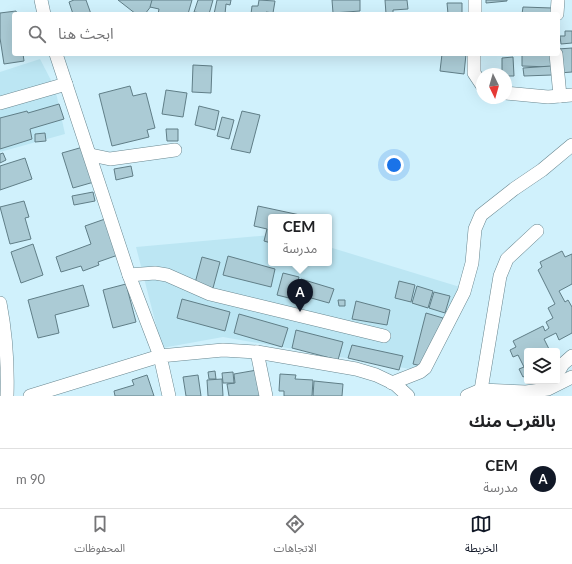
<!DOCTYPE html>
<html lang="ar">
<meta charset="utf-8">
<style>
body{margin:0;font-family:Lato,"Noto Sans Arabic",sans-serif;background:#f2f2f2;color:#202124;direction:rtl}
.controls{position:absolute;right:12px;bottom:12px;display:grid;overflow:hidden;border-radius:4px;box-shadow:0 4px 16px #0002}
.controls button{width:36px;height:36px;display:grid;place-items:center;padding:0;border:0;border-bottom:1px solid #e0e0e0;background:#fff;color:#202124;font:20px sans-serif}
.compass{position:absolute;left:476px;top:68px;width:36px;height:36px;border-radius:50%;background:#fff;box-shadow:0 4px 16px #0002;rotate:175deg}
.you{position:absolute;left:394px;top:165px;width:14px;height:14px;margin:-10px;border:3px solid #fff;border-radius:50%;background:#1a73e8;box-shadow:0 0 0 6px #1a73e833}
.badge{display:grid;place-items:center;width:26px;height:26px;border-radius:50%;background:#111827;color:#fff;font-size:13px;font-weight:700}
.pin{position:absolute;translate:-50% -33px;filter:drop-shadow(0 1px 2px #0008)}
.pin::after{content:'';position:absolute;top:21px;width:14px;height:12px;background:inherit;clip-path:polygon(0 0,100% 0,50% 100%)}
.popup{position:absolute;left:268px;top:214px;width:64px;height:52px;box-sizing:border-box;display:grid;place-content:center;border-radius:4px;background:#fff;filter:drop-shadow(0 1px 3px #0005);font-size:13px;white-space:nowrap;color:#757577}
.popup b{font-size:15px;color:#202124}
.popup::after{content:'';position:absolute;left:50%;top:100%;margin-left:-8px;border:8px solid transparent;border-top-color:#fff}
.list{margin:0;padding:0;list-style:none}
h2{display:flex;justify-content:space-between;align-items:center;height:52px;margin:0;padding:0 16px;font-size:17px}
h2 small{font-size:13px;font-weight:400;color:#757577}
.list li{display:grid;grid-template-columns:26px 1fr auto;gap:12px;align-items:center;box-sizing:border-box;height:60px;padding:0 16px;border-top:1px solid #e0e0e0}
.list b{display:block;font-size:15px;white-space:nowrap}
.list p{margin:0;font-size:13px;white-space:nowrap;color:#757577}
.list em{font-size:13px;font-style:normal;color:#757577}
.icon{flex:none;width:22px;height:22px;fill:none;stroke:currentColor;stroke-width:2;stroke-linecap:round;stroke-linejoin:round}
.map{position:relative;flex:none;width:572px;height:396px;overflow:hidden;direction:ltr}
.search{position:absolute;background:#fff;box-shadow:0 4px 16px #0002;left:12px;right:12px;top:12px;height:44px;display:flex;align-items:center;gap:10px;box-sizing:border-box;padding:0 14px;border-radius:4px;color:#757577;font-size:15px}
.sheet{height:112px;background:#fff}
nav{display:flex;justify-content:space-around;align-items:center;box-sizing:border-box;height:56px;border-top:1px solid #e0e0e0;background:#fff;font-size:11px;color:#757577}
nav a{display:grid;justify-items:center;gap:2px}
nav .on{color:#111827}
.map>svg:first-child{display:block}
.built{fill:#bce6f3}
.building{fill:#abcbd5;stroke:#607e87}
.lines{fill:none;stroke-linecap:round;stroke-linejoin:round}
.minor-casing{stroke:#698790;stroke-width:14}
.minor{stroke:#fff;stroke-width:13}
</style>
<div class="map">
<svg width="572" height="396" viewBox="0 0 572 396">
<rect width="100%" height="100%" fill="#d0f1fc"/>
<g class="built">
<polygon points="40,59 55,88 65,134 0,152 0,72"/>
<polygon points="271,235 271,263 329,263 329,247 460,287 416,370 223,337 162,348 136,247"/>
</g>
<g class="building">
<polygon points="74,0 86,0 91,14 73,14 69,2"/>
<polygon points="118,0 154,0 155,1 145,14 136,14"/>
<polygon points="152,0 192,0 188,14 158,14 159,9 150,7"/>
<polygon points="198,0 213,0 209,14 194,12"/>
<polygon points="217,0 231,0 230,5 226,4 225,14 214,14"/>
<polygon points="259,0 275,1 273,13 266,12 265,14 251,14 252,6 258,6"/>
<polygon points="332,0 360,0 360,11 333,13"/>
<polygon points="385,0 407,0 408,9 393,10 393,14 386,14"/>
<polygon points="486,0 507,0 507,1 486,3"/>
<polygon points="447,3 462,3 462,14 448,14"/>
<polygon points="523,7 552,8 552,14 522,14"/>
<polygon points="16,11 17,14 14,14 14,54 23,54 24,61 4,64 0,38 0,13"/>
<polygon points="565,31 572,31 572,43 561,44 560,36 565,36"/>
<polygon points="572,48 572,72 559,73 558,49"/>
<polygon points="442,54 466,54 464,74 440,71"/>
<polygon points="522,54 551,54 551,67 522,66"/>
<polygon points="513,57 514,76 506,76 506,74 502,74 502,58"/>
<polygon points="193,65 212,66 211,93 192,92"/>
<polygon points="551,66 552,75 524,76 523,68"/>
<polygon points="130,86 133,96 146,93 155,128 147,130 149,137 112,146 99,94"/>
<polygon points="166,90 187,93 183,117 162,114"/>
<polygon points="59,104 64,119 30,129 32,139 0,149 0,118 27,111 28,113"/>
<polygon points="199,106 219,111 215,130 195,125"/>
<polygon points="242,111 260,115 250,153 231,149"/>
<polygon points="222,117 234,120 229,139 217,136"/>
<polygon points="166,129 178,129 178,141 167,141"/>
<polygon points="45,133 46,141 35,142 35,134"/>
<polygon points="83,147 94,182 73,188 62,153"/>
<polygon points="3,153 6,160 0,163 0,154"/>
<polygon points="25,158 32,179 0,190 0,166"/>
<polygon points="131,166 133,176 116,180 114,169"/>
<polygon points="93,192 95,201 74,205 72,196"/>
<polygon points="24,201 29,217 25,218 31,239 10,244 0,207"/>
<polygon points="258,206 300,215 300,217 271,217 271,243 264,241 267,229 254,226"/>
<polygon points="105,219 118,255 98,262 99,265 83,271 81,266 61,272 56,257 91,244 85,226"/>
<polygon points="33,244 43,275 21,283 11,252"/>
<polygon points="562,251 565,257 572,254 572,284 559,291 565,302 568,300 572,307 572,333 559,340 556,333 544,339 550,351 527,351 527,375 523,377 519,369 524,367 518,355 513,357 510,350 516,347 513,341 543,326 545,331 549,328 546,322 553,318 548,308 555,304 538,270 542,267 540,262"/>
<polygon points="228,256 275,269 271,287 223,275"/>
<polygon points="202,257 220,262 213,288 195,283"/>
<polygon points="283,273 299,277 293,299 277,295"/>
<polygon points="301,279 334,289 329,303 297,294"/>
<polygon points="399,281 415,285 411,302 395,298"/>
<polygon points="126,284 136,322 113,328 103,290"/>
<polygon points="83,285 89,306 55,315 59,333 38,338 28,300"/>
<polygon points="417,286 433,291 428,308 412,303"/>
<polygon points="434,292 450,296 445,313 429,308"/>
<polygon points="182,299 230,312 225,331 177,318"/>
<polygon points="338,300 345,300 345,306 339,306"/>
<polygon points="356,301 390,310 387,325 352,319"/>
<polygon points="426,313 443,318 430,368 413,364"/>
<polygon points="239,314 288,328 282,347 234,333"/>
<polygon points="296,330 343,342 338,360 292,348"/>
<polygon points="352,345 403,356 399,370 348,358"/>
<polygon points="257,370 261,396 229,396 227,384 235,383 234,374"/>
<polygon points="215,371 216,379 209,379 208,372"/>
<polygon points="233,372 234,383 223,383 222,373"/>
<polygon points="280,374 296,375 295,379 313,380 312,396 284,396 284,391 279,391"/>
<polygon points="147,375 154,396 115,396 114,391 134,385 132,380"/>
<polygon points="198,375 201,396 186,396 183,377"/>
<polygon points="222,379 223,396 208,396 207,380"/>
<polygon points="314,381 343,384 342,396 313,396"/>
</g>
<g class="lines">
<g class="minor-casing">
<g id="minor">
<polyline points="41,0 44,14"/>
<polyline points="475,14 475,0"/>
<polyline points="557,14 558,0"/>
<polyline points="474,54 474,73 482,85"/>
<polyline points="556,54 560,96"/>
<polyline points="506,93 548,97 572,95"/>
<polyline points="0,103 66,84"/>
<polyline points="91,155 110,159 175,150"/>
<polyline points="129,275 155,273 167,275 210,294 384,336"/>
<path d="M0 303C6 334 8 364 7 396"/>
<polyline points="257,352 266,396"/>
<polyline points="557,374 563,364 572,356"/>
<polyline points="392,383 420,372 425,368 464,292 472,263 475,229 481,215 514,189 542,170 572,145"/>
<polyline points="481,390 500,276 507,259 537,231"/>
<polyline points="30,396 160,356 129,275 56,54"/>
<polyline points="169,396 160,356 223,350 257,352 356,369 376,375 395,384 408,396"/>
<polyline points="467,396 481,390 526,392 548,389 572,377"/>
</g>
</g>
<use href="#minor" class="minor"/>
</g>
</svg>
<div class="controls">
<button><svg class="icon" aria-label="layers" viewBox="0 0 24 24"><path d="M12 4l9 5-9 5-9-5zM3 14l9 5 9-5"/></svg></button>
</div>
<svg class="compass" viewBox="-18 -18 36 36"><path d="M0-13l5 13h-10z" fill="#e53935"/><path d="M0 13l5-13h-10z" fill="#757577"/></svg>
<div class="you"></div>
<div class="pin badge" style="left:300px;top:312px">A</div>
<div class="popup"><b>CEM</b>مدرسة</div>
<div class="search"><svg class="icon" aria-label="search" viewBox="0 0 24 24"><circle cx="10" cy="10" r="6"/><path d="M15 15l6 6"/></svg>ابحث هنا</div>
</div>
<section class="sheet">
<h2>بالقرب منك<small></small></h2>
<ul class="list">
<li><span class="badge">A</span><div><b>CEM</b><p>مدرسة</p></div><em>90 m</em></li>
</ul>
</section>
<nav>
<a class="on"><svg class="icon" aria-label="map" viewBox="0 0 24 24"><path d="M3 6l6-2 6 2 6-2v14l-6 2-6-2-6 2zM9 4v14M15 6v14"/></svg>الخريطة</a>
<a><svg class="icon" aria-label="directions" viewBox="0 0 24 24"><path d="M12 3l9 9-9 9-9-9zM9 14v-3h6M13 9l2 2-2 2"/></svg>الاتجاهات</a>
<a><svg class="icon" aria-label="saved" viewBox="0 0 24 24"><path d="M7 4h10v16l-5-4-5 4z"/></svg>المحفوظات</a>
</nav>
